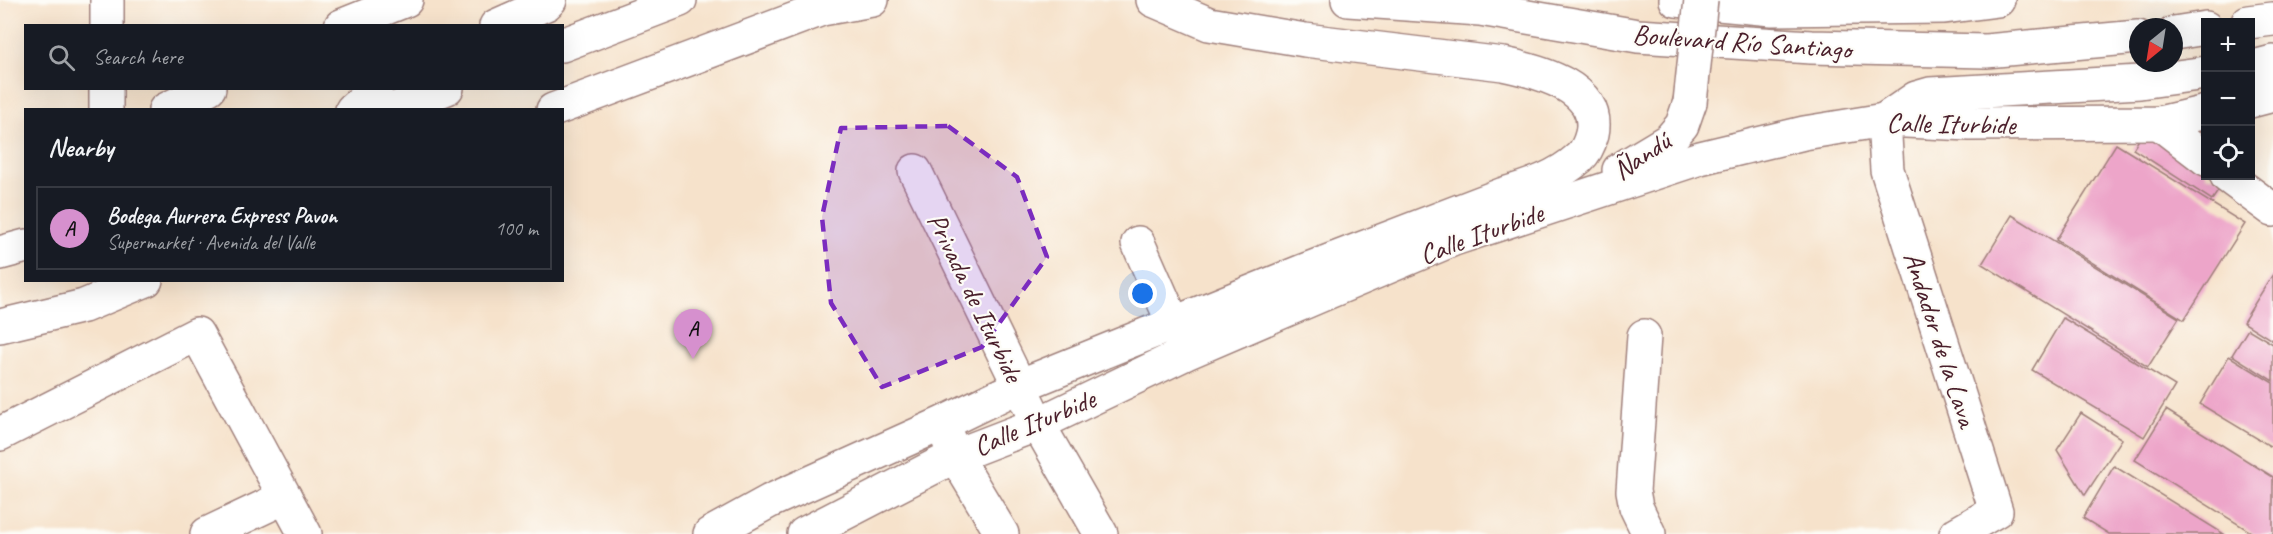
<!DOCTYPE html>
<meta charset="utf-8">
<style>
body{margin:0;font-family:Caveat,sans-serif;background:#242831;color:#f1f3f6}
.controls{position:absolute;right:18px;top:18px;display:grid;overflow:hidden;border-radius:0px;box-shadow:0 6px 24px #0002}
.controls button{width:54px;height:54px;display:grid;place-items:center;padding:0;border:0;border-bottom:2px solid #363941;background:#171b24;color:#f1f3f6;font:30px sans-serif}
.compass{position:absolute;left:2129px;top:18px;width:54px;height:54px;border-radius:50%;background:#171b24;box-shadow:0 6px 24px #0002;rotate:210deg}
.you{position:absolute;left:1143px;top:294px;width:21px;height:21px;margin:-15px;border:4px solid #fff;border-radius:50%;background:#1a73e8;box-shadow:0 0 0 9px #1a73e833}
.badge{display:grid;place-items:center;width:39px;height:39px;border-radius:50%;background:#d690ce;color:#111;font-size:20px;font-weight:700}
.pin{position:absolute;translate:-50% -50px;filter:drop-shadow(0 2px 3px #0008)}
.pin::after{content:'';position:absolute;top:32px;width:21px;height:18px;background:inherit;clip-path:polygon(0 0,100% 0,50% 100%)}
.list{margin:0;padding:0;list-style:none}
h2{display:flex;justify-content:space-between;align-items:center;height:78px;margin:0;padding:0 24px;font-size:26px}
h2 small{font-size:20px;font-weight:400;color:#9ea1a6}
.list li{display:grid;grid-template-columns:39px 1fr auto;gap:18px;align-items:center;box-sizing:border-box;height:84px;margin:0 12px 12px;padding:0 12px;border:2px solid #363941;border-radius:0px}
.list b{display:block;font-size:22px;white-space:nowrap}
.list p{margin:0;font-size:20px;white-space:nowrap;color:#9ea1a6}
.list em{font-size:20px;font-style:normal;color:#9ea1a6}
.icon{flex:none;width:33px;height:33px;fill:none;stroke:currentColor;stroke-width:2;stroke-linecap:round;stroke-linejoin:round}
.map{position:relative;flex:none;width:2273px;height:534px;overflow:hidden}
.search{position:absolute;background:#171b24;box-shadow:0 6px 24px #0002;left:24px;top:24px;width:540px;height:66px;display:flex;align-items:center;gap:15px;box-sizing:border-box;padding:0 21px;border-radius:0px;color:#9ea1a6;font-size:22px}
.panel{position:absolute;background:#171b24;box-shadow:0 6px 24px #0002;left:24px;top:108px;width:540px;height:174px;border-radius:0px}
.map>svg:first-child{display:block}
.building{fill:#eda5c9}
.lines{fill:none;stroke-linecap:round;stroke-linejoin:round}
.minor-casing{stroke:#a0807b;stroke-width:36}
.major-casing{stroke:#a0807b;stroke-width:36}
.minor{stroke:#fff;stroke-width:33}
.major{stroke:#fff;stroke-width:33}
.minor-bridge-casing{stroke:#a0807b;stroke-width:36;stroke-linecap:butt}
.minor-bridge{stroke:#fff;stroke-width:33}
.marked{fill:#7b2cbf;fill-opacity:0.2;stroke:#7b2cbf;stroke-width:4.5;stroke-dasharray:12 8;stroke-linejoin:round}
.labels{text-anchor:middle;stroke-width:4.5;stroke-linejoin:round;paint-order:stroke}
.street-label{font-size:28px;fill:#4a1f2b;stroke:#fdfcf7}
</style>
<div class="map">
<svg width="2273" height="534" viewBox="0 0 2273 534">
<rect width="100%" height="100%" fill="#fdfcf7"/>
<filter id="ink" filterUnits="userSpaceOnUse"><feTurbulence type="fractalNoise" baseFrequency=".0167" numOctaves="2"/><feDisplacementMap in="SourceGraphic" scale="12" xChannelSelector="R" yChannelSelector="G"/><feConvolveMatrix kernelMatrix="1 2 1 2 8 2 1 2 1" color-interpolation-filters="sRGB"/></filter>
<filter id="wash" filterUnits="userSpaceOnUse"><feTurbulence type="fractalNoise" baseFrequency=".008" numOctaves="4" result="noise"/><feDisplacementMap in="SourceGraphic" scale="24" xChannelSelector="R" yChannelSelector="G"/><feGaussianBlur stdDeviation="1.35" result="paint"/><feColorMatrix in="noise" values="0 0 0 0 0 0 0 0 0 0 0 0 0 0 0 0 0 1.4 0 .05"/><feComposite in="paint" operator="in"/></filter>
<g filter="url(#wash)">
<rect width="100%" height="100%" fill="#f6e2cb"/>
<g id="blocks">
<g class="building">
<polygon points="2145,130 2206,169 2206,176 2216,176 2225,181 2212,200 2133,149"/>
<polygon points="2116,144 2245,224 2184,320 2056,240"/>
<polygon points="2012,215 2179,318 2148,367 1982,264"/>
<polygon points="2273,274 2273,341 2243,322"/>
<polygon points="2063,318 2175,386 2144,437 2032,370"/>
<polygon points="2248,329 2273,344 2273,381 2232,355"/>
<polygon points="2229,356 2273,383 2273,448 2200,404"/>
<polygon points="2166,410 2273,477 2273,534 2254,534 2135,460"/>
<polygon points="2081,413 2122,439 2085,495 2057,450"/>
<polygon points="2114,466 2224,534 2109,534 2083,518"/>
</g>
</g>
</g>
<g filter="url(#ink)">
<use href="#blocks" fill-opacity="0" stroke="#a0807b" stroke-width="1.5"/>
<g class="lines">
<g class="minor-casing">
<g id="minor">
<polyline points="107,26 107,0"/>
<polyline points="341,26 406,0"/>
<polyline points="2250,101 2273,95"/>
<polyline points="106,110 106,88"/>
<polyline points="165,110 209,88"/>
<polyline points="1884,120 1887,170 1996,511 1956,534"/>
<polyline points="2159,123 2206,159"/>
<polyline points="1619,170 1669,140 1682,125 1690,102"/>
<polyline points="915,171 1038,424 1101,534"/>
<polyline points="2227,176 2273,210"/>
<polyline points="1138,243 1182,343"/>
<polyline points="1644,336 1633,491 1636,507 1649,534"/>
<polyline points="0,434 197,334 305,534"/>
<polyline points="947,436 955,456 1002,534"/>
<polyline points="207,534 285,497"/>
<path d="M710 534 770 501 941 424 1019 386 1303 271 1504 194C1531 186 1558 177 1579 158 1586 152 1590 142 1592 134 1602 87 1537 71 1503 64L1305 40 1209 24 1153 0"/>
<polyline points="804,534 955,456 1038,424 1186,353 1326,293 1454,239 1700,158 1804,133 1884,120 1970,124 2159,123 2206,112"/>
</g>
</g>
<g class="major-casing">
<g id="major">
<polyline points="1348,0 1480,9 1638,36 1811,47 1986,51 2138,37"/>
<polyline points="1676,0 1772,9 1944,7 1998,0"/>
<polyline points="2248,22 2273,19"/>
<polyline points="496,26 546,4 550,0"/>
<polyline points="2174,33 2206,28"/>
<polyline points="562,45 680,0"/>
<polyline points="2250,68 2273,62"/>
<polyline points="352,110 376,88"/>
<polyline points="392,110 447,88"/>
<polyline points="553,110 822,9 872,0"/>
<polyline points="1884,120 1916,98 1930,94 2140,82 2206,73"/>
<polyline points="0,253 26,246"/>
<polyline points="0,326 84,306 146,280"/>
</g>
</g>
<use href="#minor" class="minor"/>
<use href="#major" class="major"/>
<g class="minor-bridge-casing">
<polyline id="minor-bridge" points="1690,102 1701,0"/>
</g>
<use href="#minor-bridge" class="minor-bridge"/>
</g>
</g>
<path class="marked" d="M948 126 1017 177 1047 257 982 347 882 387 831 303 822 217 841 128Z"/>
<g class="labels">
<g class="street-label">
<text transform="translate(1742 41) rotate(4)" y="10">Boulevard Río Santiago</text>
<text transform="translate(1951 123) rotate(1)" y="10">Calle Iturbide</text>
<text transform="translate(1641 155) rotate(-34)" y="10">Ñandú</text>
<text transform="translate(1481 233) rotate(-20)" y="10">Calle Iturbide</text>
<text transform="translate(976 297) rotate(64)" y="10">Privada de Iturbide</text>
<text transform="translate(1941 339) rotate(72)" y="10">Andador de la Lava</text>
<text transform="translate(1034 422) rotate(-23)" y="10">Calle Iturbide</text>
</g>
</g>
</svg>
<div class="controls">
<button>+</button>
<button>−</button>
<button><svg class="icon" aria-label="locate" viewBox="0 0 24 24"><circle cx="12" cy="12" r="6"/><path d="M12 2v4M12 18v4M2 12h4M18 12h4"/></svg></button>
</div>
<svg class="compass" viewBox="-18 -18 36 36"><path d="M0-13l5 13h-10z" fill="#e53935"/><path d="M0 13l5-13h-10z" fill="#9ea1a6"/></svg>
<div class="you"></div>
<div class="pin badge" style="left:693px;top:359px">A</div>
<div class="search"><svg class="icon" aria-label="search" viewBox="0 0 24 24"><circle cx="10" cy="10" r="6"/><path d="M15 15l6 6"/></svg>Search here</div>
<section class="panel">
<h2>Nearby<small></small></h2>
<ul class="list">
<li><span class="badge">A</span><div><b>Bodega Aurrera Express Pavon</b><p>Supermarket · Avenida del Valle</p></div><em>100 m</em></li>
</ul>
</section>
</div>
